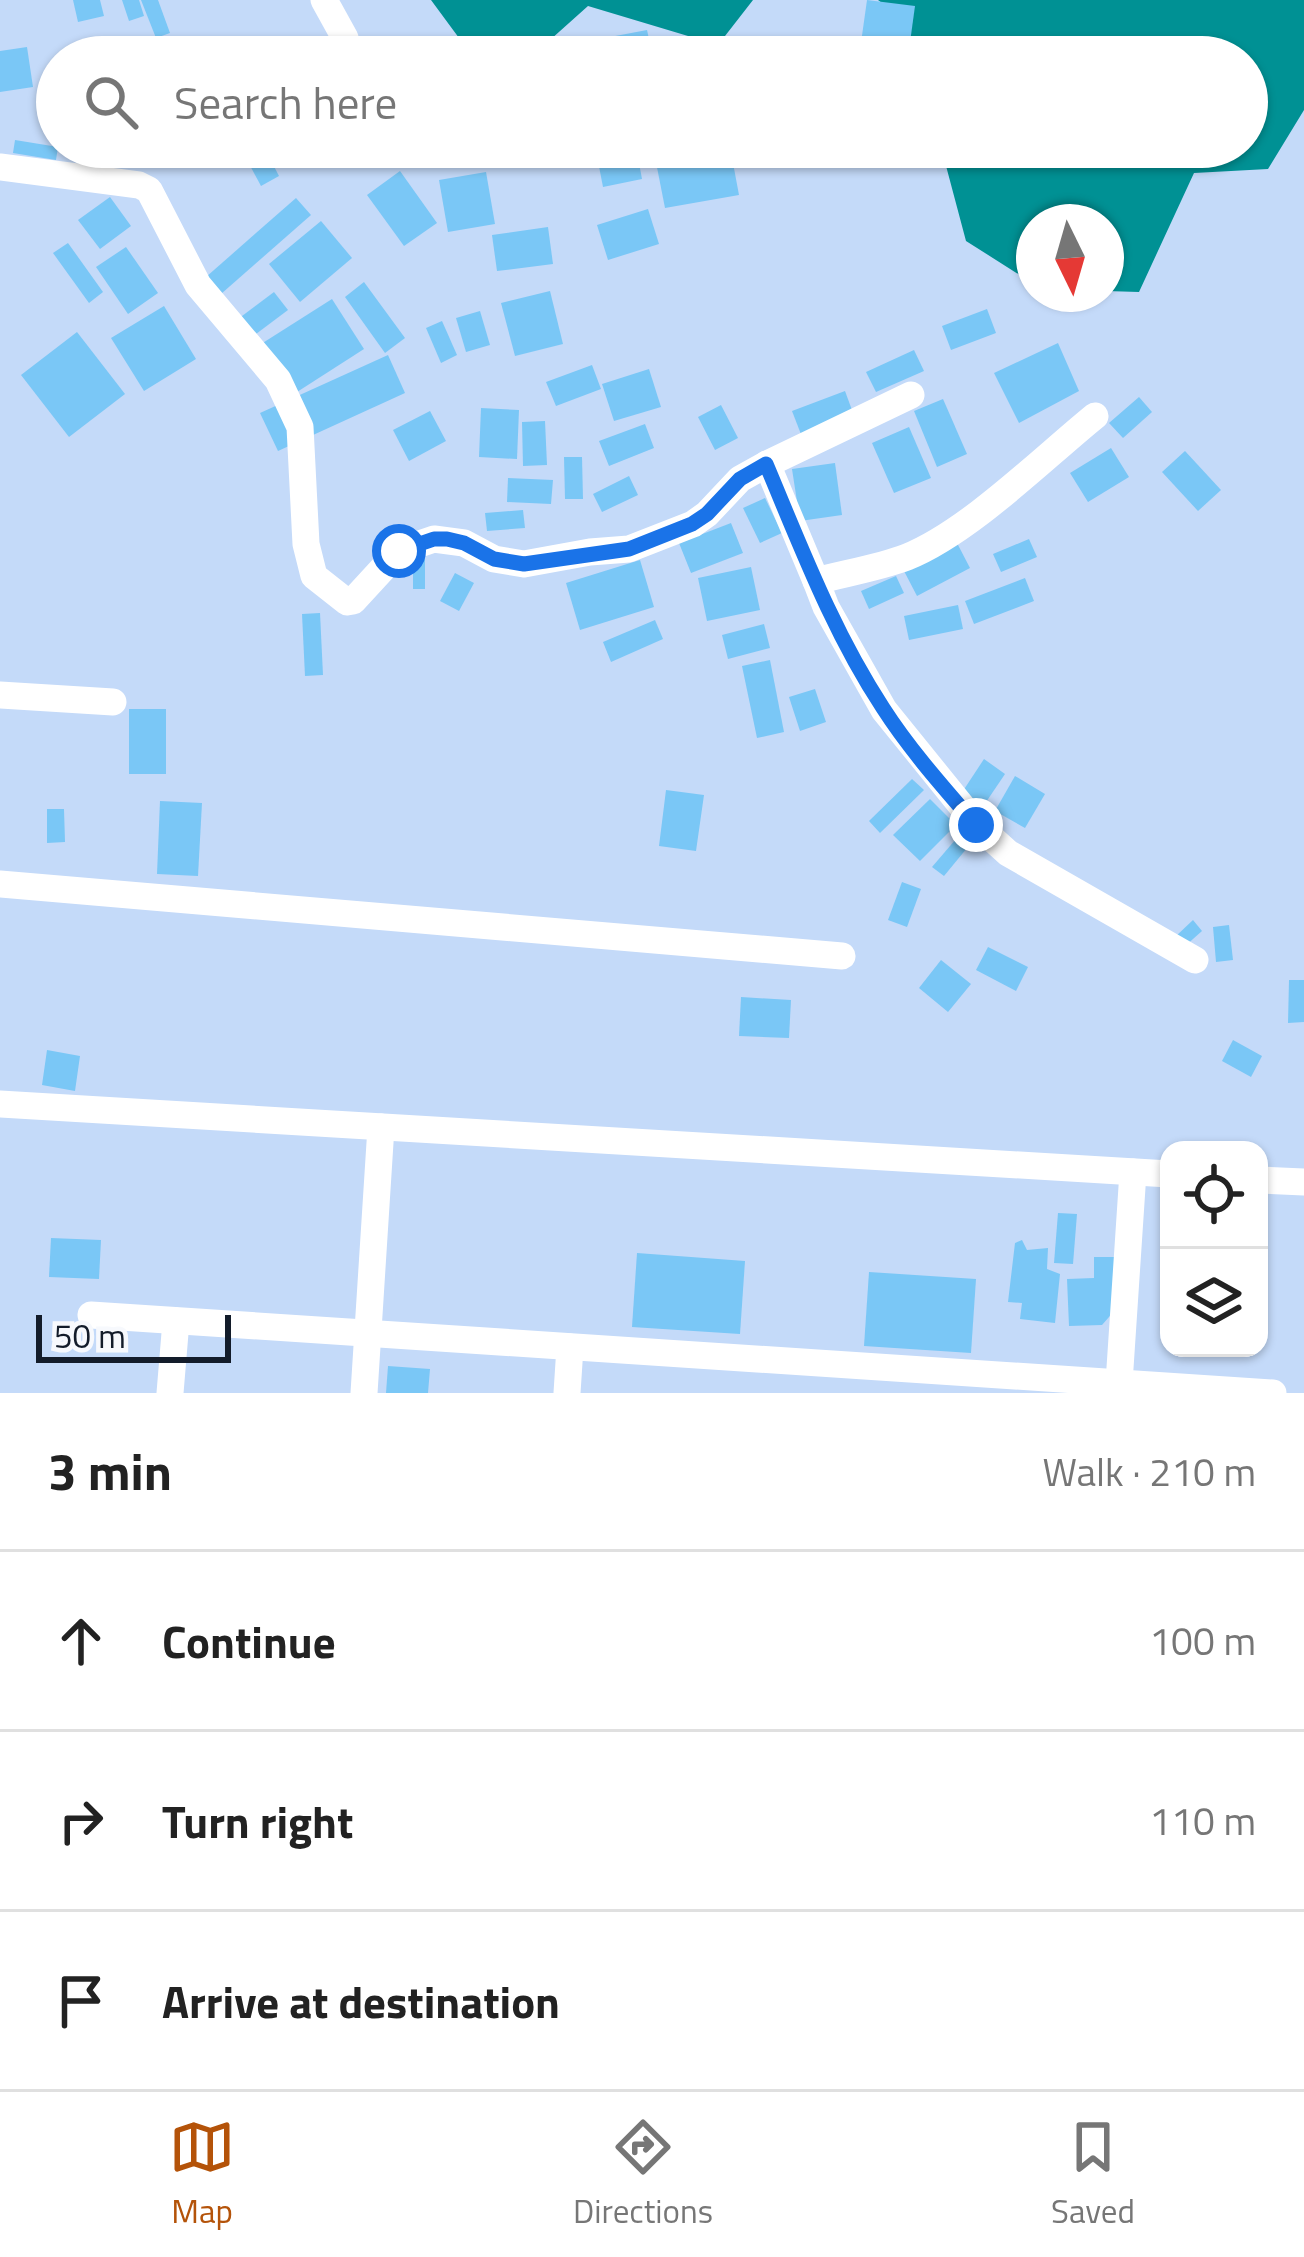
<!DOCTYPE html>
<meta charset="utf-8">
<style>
body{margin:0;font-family:"Titillium Web",sans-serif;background:#f2f2f2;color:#222}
.controls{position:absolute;right:36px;bottom:36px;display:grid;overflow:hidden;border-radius:24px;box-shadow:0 3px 9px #0004}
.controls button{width:108px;height:108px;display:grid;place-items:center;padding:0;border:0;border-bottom:3px solid #e0e0e0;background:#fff;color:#222;font:60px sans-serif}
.compass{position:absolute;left:1016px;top:204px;width:108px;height:108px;border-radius:50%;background:#fff;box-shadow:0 3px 9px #0004;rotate:175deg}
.scale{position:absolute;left:36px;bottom:30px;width:195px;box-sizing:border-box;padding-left:12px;border:6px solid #131c2a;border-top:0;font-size:33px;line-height:42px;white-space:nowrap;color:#131c2a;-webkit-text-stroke:9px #f7f9fd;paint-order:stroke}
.stop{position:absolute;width:36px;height:36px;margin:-27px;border:9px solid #1a73e8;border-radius:50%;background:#fff}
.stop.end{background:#1a73e8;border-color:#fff;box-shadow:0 3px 12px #0008}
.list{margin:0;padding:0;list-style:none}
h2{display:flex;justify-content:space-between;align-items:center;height:156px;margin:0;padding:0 48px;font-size:51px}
h2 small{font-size:39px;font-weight:400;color:#767676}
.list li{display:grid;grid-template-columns:78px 1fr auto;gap:36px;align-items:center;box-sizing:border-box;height:180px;padding:0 48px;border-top:3px solid #e0e0e0}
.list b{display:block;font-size:45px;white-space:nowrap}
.list em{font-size:39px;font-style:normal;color:#767676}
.icon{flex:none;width:66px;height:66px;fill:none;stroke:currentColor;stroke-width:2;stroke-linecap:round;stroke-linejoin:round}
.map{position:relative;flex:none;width:1304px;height:1393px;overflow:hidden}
.search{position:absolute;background:#fff;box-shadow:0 3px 9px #0004;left:36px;right:36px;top:36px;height:132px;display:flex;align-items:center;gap:30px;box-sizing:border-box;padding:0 42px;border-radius:66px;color:#767676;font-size:45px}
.sheet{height:696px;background:#fff}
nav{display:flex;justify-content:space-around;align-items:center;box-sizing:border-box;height:168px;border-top:3px solid #e0e0e0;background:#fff;font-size:33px;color:#767676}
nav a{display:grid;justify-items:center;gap:6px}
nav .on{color:#b45309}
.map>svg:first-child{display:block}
.water{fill:#009194}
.building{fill:#7ac7f6}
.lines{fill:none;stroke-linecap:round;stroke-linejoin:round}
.minor{stroke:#fff;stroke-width:27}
.route{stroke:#1a73e8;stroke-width:15}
</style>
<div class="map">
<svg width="1304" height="1393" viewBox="0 0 1304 1393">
<rect width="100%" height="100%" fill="#c4daf9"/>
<g class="water">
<polygon points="431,0 753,0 718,45 588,6 531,57 473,57"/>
<polygon points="878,0 1304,0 1304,110 1268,169 1194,173 1139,292 1106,291 1106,222 1034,222 1034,284 966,241 941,147 1247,147 1247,57 914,57 895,13"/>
</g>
<g class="building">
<polygon points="73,0 100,0 104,16 78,22"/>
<polygon points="122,0 139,0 144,16 129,21"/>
<polygon points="141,0 158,0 170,33 156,38"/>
<polygon points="867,0 915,6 908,57 859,57"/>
<polygon points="647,30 653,57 593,57 589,41"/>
<polygon points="190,40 197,57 164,57 161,51"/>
<polygon points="27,47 33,87 0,92 0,51"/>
<polygon points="15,140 58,147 56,160 13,153"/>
<polygon points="240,147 264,147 279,176 261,186"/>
<polygon points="289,147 315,147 318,155 296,164"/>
<polygon points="617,147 636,147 642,179 603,187 596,151"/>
<polygon points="653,147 730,147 739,195 665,208"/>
<polygon points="755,147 835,147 835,150 757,160"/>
<polygon points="400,171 437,223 404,246 367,195"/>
<polygon points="486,172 495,224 448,232 439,180"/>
<polygon points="110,197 131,226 100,249 78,220"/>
<polygon points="296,198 311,215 221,294 206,277"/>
<polygon points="648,209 659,244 608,260 597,225"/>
<polygon points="321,221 352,258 300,302 269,264"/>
<polygon points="548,227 553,264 497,271 492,235"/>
<polygon points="68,243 103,292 89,303 53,253"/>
<polygon points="126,247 158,293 128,314 96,267"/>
<polygon points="364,282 405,338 385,353 345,297"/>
<polygon points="550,291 563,344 515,356 501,303"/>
<polygon points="274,292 288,310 244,343 230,325"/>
<polygon points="332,299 364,349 283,401 250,351"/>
<polygon points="164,306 196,359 144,391 111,338"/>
<polygon points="987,309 996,333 951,350 942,326"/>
<polygon points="480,311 490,345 466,352 456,318"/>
<polygon points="442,321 457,355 441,363 426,328"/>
<polygon points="77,332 125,394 69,437 21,375"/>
<polygon points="1058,343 1079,391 1019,423 994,373"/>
<polygon points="914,350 924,371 876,392 866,372"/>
<polygon points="388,355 405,393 278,451 260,413"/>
<polygon points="592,365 601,389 556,406 546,382"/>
<polygon points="649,369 661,407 614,421 602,384"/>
<polygon points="845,391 856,421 804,442 792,411"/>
<polygon points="1139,397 1152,412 1123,438 1109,423"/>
<polygon points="943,399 967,454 937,467 914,411"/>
<polygon points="721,405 738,438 715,450 698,417"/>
<polygon points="481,408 519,410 517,459 479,457"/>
<polygon points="430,411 446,441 409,461 393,430"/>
<polygon points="545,421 547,465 523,466 522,422"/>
<polygon points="645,424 654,448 609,466 599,441"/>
<polygon points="909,427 931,478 894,493 872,443"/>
<polygon points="1111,448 1129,477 1088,502 1070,473"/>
<polygon points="1185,451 1221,490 1198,511 1162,472"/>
<polygon points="564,457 582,457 583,499 565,499"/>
<polygon points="835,463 842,515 800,521 792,469"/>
<polygon points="629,476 638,495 602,512 593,494"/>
<polygon points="508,478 553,480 551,504 507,502"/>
<polygon points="765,498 782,533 760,543 743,508"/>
<polygon points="523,510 525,528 487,531 485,513"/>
<polygon points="731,523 743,553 691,573 679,543"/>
<polygon points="1029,539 1037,557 1001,572 993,554"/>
<polygon points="957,543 970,568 917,596 904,571"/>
<rect x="413" y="554" width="12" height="35"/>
<polygon points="640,560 654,607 580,630 566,583"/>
<polygon points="751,567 760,610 707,621 698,578"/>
<polygon points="455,573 474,583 459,611 440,601"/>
<polygon points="896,576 904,593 869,609 861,591"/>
<polygon points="1025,578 1034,601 974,624 965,601"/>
<polygon points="958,605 963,629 909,640 904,616"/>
<polygon points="320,613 323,675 305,676 302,614"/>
<polygon points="655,620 663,639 611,662 603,642"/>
<polygon points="764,624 770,648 728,659 722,635"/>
<polygon points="770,660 784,732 757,738 742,666"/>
<polygon points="815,689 826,722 800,731 789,697"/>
<rect x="129" y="709" width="37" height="65"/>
<polygon points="984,759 1005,774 980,811 959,797"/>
<polygon points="1015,776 1045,794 1025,828 995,811"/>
<polygon points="912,779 924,790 880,833 869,821"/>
<polygon points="666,790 704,795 696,851 659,846"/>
<polygon points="930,799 956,825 920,861 893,835"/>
<polygon points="160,801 202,803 198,876 157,874"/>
<polygon points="47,809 64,809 65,842 47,843"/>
<polygon points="962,832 972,842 944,876 932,867"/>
<polygon points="902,882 921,889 907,927 888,920"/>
<polygon points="1193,920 1202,931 1184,947 1175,937"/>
<polygon points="1229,925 1233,960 1216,962 1213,927"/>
<polygon points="988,947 1028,967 1016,991 976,970"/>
<polygon points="941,960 971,984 948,1012 919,988"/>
<polygon points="1289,980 1304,980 1304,1022 1288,1023"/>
<polygon points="741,997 791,1000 789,1038 739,1036"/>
<polygon points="1233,1040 1262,1056 1251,1077 1222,1061"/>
<polygon points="47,1050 80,1056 75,1091 42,1085"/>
<polygon points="1058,1213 1077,1214 1073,1264 1054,1263"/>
<polygon points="51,1238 101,1240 99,1279 49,1277"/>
<polygon points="1022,1240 1027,1250 1048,1248 1047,1269 1060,1274 1055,1323 1020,1319 1022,1303 1008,1302 1015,1243"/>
<polygon points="637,1253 745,1261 740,1334 632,1327"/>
<polygon points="1094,1257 1114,1257 1116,1309 1102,1325 1069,1326 1067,1279 1094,1278"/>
<polygon points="869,1272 976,1279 971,1353 864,1346"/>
<polygon points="388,1366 430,1369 428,1393 386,1393"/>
</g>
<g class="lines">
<g class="minor">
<polyline points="324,0 345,38"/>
<polyline points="0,167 139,185 149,190 198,285 278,380 300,427 306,544 314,576 347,602 353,601 399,551 434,539 464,543 494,559 524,564 590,552 629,549 693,524 707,514 740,479 767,464 911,395"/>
<path d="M1095 416C1042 459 969 532 907 557 878 568 846 573 816 581L826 607 884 710 977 825 1008 853 1195 960"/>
<polyline points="767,464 816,581"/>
<polyline points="0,695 113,702"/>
<polyline points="0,884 842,956"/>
<polyline points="0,1104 1169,1174"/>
<polyline points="1259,1180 1304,1182"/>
<polyline points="91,1315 1273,1393"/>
<polyline points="1119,1383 1133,1172"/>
<polyline points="170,1393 176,1321"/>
<polyline points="364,1393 381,1127"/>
<polyline points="567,1393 570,1347"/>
</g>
</g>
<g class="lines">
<path class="route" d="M399 551 434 539H447L464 543 494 559 524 564 629 549 692 524 707 514 740 479 766 464C801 547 833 632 883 708 910 750 944 788 976 825"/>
</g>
</svg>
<div class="controls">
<button><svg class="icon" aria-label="locate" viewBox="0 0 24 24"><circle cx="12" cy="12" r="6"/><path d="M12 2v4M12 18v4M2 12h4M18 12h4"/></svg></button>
<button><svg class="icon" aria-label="layers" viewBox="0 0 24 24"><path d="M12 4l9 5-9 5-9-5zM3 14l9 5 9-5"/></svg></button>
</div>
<svg class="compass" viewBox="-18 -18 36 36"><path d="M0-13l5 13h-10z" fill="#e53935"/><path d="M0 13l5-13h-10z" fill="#767676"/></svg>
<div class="scale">50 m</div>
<div class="stop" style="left:399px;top:551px"></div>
<div class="stop end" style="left:976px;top:825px"></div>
<div class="search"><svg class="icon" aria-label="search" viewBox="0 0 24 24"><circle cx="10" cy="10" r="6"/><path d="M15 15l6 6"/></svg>Search here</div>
</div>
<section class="sheet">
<h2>3 min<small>Walk · 210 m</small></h2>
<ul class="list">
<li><svg class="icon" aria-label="ahead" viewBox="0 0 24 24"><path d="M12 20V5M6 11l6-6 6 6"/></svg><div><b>Continue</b></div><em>100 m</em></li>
<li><svg class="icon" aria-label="right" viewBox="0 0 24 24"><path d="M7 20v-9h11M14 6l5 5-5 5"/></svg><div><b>Turn right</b></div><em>110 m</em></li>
<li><svg class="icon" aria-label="arrive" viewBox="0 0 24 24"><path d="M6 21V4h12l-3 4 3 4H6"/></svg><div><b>Arrive at destination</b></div></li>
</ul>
</section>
<nav>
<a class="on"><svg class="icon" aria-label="map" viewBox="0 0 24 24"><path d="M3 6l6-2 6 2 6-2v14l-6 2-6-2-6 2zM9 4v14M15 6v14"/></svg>Map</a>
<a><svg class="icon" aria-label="directions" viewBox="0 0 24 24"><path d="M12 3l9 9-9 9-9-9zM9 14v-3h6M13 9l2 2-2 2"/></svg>Directions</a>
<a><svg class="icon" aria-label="saved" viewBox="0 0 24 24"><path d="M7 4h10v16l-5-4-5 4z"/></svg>Saved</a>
</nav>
